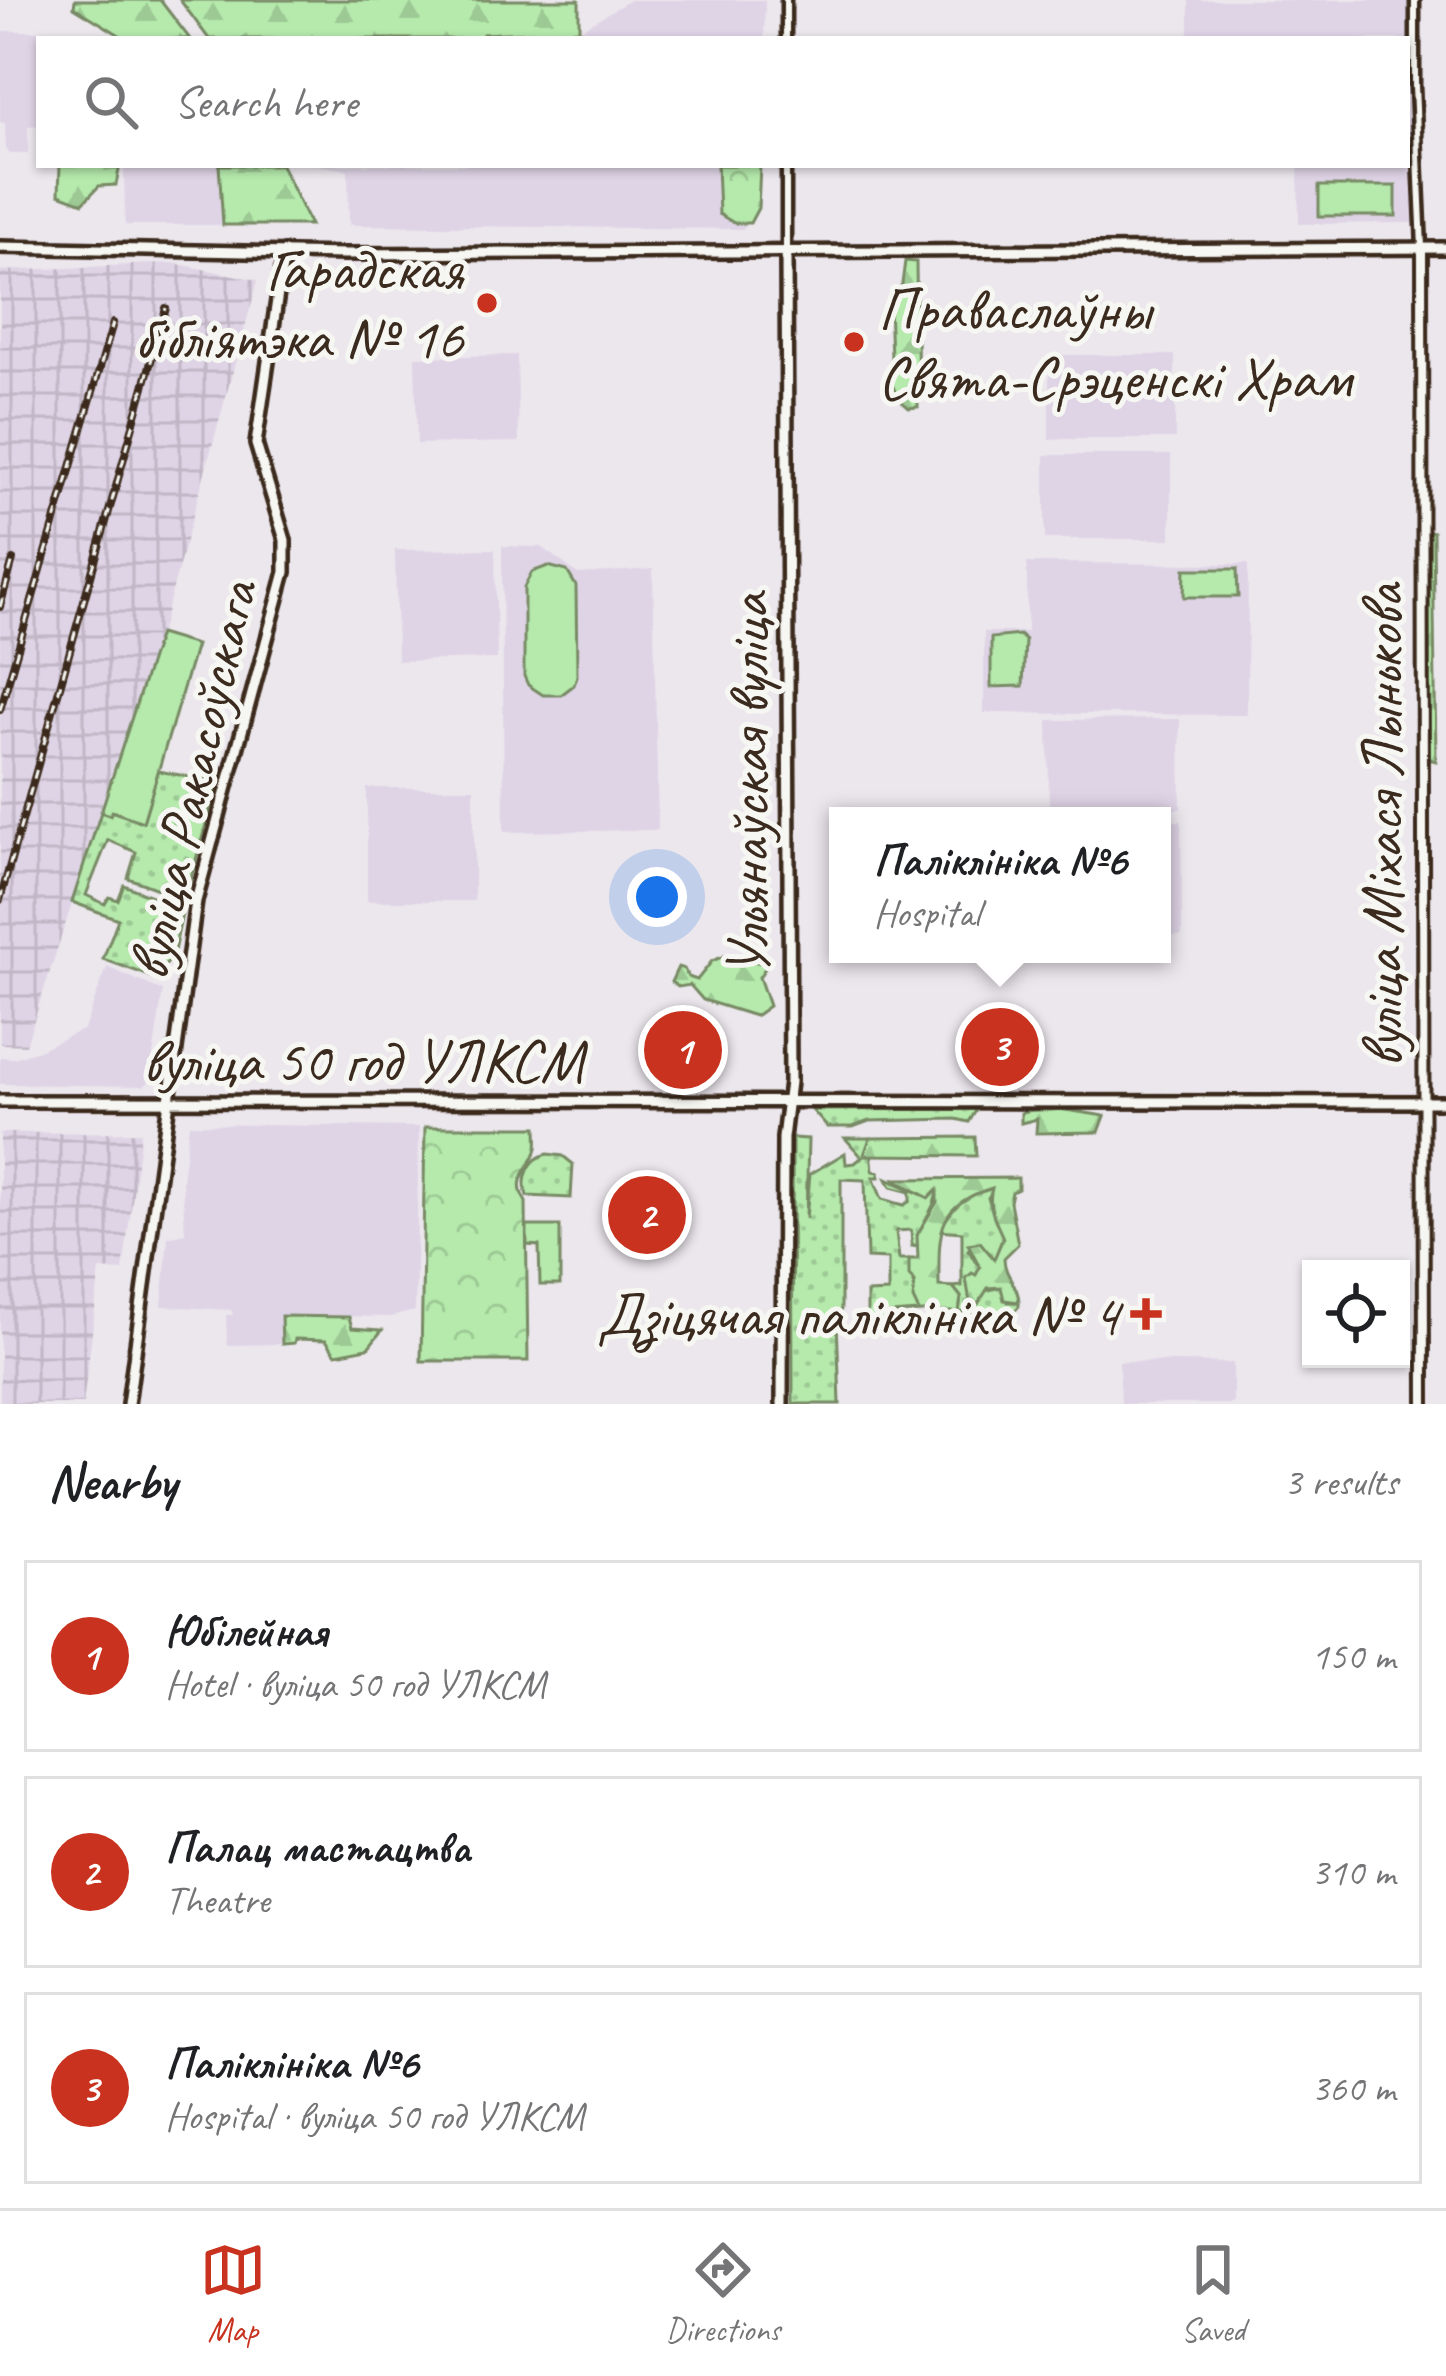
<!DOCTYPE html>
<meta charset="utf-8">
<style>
body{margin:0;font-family:Caveat,sans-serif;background:#f6f6f6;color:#202124}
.controls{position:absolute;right:36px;bottom:36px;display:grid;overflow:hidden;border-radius:0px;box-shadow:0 3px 9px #0004}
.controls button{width:108px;height:108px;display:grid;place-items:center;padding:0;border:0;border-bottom:3px solid #e0e0e0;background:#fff;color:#202124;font:60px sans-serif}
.you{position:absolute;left:657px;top:897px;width:42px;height:42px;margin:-30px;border:9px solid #fff;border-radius:50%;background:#1a73e8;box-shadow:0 0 0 18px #1a73e833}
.badge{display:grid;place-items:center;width:78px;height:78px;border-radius:50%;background:#c8321e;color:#fff;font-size:39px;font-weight:700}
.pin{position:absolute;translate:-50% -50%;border:6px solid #fff;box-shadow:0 3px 12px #0006}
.popup{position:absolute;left:829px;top:807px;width:342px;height:156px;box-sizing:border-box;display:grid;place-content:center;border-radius:0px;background:#fff;filter:drop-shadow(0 3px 9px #0005);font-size:39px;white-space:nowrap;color:#757577}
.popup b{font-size:45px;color:#202124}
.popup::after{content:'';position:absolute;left:50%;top:100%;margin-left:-24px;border:24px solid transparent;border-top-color:#fff}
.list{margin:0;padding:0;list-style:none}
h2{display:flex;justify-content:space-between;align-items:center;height:156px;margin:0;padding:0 48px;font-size:51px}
h2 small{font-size:39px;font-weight:400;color:#757577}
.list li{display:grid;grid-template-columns:78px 1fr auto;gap:36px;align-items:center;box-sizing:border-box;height:192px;margin:0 24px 24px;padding:0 24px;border:3px solid #e0e0e0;border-radius:0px}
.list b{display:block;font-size:45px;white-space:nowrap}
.list p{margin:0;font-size:39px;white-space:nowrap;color:#757577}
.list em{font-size:39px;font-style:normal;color:#757577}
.icon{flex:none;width:66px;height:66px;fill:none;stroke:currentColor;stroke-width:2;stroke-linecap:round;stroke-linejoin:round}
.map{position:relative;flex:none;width:1446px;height:1404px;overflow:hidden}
.search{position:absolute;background:#fff;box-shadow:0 3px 9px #0004;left:36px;right:36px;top:36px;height:132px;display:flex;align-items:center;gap:30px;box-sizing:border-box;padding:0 42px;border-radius:0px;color:#757577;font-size:45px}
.sheet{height:804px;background:#fff}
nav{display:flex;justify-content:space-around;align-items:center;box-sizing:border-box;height:168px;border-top:3px solid #e0e0e0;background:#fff;font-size:33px;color:#757577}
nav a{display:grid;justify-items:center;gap:6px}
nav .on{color:#c8321e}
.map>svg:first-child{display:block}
.built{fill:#dfd4e6}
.industrial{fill:url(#industrial-grid)}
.grass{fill:url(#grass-dots);stroke:#788a65;stroke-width:3}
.forest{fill:url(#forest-firs);stroke:#788a65;stroke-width:3}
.park{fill:url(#park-crowns);stroke:#788a65;stroke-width:3}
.garden{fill:#b5eaac;stroke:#788a65;stroke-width:3}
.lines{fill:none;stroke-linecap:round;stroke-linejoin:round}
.minor-casing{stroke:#3b2a1e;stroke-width:15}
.tertiary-casing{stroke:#3b2a1e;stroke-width:16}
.secondary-casing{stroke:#3b2a1e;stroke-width:18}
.minor{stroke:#f6f6f2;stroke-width:6}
.tertiary{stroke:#f6f6f2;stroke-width:8}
.secondary{stroke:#f6f6f2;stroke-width:9}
.rail-casing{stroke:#3b2a1e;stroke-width:8}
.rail{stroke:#f6f6f2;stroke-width:3;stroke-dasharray:9;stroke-linecap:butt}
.poi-dot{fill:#c8321e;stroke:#f6f6f2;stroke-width:4.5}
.labels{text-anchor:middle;stroke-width:10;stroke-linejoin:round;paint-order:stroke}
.poi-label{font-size:60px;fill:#3b2a1e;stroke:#f6f6f2;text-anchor:end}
.street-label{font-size:60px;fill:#3b2a1e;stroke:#f6f6f2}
</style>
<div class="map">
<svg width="1446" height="1404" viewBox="0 0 1446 1404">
<defs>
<pattern id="industrial-grid" width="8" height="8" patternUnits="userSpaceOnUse" patternTransform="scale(3)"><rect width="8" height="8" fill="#dfd4e6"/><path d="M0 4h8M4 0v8" fill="none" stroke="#c0b6c5"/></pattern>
<pattern id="grass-dots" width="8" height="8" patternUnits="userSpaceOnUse" patternTransform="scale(3)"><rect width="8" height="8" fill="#b5eaac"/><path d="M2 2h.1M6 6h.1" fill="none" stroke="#9dc994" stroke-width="1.8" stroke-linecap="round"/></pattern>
<pattern id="forest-firs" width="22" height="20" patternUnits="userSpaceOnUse" patternTransform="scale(3)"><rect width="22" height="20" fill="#b5eaac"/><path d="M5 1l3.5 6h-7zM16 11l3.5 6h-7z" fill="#9dc994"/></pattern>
<pattern id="park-crowns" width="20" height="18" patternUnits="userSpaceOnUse" patternTransform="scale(3)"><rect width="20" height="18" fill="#b5eaac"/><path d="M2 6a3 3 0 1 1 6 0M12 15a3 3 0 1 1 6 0" fill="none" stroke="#9dc994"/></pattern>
</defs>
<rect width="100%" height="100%" fill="#ece7ed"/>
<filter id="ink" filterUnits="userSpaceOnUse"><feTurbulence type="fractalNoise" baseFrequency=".00833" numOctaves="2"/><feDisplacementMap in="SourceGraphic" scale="24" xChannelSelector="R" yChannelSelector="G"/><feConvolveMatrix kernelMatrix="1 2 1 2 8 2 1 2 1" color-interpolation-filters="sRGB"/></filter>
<g filter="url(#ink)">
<g class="built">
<polygon points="630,0 765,0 764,39 480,39 482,34 579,30"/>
<polygon points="1189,0 1410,0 1413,223 1299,224 1298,165 1407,165 1407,39 1189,39"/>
<polygon points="0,31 62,31 62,39 39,39 39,125 28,126 28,154 10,154 6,149 5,123 0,122"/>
<polygon points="124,165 219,165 223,225 125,225"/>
<polygon points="317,165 760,165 758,208 743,229 349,225 348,170"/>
<polygon points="517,355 519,442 417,444 415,357"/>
<rect x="1049" y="355" width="126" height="84"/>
<rect x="1045" y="455" width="126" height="84"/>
<polygon points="502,546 542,547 578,574 653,569 658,830 504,832"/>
<polygon points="495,549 497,659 397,661 395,550"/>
<polygon points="1027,563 1248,564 1247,715 984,713 984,632 1027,632"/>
<polygon points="1180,719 1181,809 1049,809 1048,720"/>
<rect x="367" y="788" width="107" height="113"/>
<polygon points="1162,821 1181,821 1182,936 1162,936"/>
<polygon points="107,967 163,991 149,1082 144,1086 0,1084 0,1057 14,1058 41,1049 84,1029"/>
<polygon points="189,1124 419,1127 415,1311 391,1317 281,1315 282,1344 227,1345 226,1315 233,1315 231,1310 162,1306 168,1237 185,1233 182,1180"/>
<polygon points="1119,1361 1233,1363 1233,1404 1121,1404"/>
</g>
<g class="industrial">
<polygon points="173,263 258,280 163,624 26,1045 0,1044 0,271"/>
<polygon points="141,1132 123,1271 100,1270 83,1404 0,1404 0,1133"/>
</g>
<g class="grass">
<polygon points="158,771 218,782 185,899 128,878 136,852 108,840 86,895 105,904 109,897 118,900 124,885 183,909 173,956 155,978 103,959 118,919 72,902 101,812 109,815 111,811 143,822"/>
<polygon points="977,1109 969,1122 956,1119 869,1121 853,1127 827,1127 812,1110"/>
<path d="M792 1138 808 1139 806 1219 810 1174 845 1153 846 1164 855 1163 862 1157 845 1138H870L873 1171 879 1172V1177H873L882 1199 904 1205 910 1201V1192L891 1187 887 1179 929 1198 937 1187C938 1210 917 1223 917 1245L912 1246 911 1230 896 1231 899 1259H909L919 1312 891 1314 888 1323 867 1322V1293L888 1292V1259L867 1258 865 1180 841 1179V1309L837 1320 840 1404H793Z"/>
<path d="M548 1154 563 1156 573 1164 571 1198 527 1196C521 1178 529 1158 548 1154Z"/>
<polygon points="994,1188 988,1198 1003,1237 994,1260 980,1242 968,1250 980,1267 976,1276 966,1279 970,1295 1001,1287 1008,1302 1019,1302 1019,1306 1013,1313 959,1312 961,1297 953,1287 962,1286 962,1232 938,1230 963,1197"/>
</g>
<g class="forest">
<polygon points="75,0 160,0 190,39 126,39 74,7"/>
<polygon points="180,0 579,0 579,30 483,34 480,39 209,39"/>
<polygon points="60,165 120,165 116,185 99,186 83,203 59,194"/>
<polygon points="219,165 281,165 310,225 223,225"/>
<polygon points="905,261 916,262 918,407 909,408 898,398 892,384 889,305 902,284"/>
<polygon points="1428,530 1433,532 1436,761 1429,759 1426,617"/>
<polygon points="724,956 768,964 759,977 769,1006 755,1016 703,1000 690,985 678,987 671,982 678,967 684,969 688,977 697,980 712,961"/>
<path d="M1059 1109 1105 1116 1099 1132 1036 1133 1037 1119 1021 1123V1113C1031 1107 1047 1112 1059 1109Z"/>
<polygon points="975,1137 976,1156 864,1155 870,1138"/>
<path d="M1018 1178V1189L1012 1192 1010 1202 1018 1244 1004 1258C1004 1276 1019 1285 1019 1302L1004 1300 1001 1287 988 1288 978 1304 970 1302 966 1278 972 1273 976 1275 980 1267 968 1244 980 1242 994 1259 1003 1238C995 1220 987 1206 992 1188 935 1205 939 1234 939 1286L953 1287 961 1297 959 1312H919L913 1299 915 1282 909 1276V1259H918L917 1235 937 1202V1190L929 1198 893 1179Z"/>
<polygon points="281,1316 349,1317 352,1328 382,1330 368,1348 336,1354 326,1340 295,1339 294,1343 282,1344"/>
</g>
<g class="park">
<polygon points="717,165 760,165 758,208 750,223 734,223 719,214"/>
<path d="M425 1127H537C537 1134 538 1141 537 1148 532 1169 510 1178 526 1202L528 1361H421Z"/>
</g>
<g class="garden">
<rect x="1319" y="186" width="77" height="30"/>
<polygon points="548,566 567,571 576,586 577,676 574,685 561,695 543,695 528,685 524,676 524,587 532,572"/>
<polygon points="1185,569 1237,569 1238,597 1184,597"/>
<polygon points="159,634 196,645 143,822 112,811 110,815 101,812"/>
<polygon points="1019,635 1025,640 1023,686 991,687 991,638"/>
<polygon points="527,1226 560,1226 560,1285 540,1285 539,1246 527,1245"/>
</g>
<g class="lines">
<g class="minor-casing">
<g id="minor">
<polyline points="1415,0 1415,86 1422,248"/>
<polyline points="786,39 786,0"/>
<polyline points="786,165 786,252"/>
</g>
</g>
<g class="tertiary-casing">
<polyline id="tertiary" points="1422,248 1424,1404"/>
</g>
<g class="secondary-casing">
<g id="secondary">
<polyline points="0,247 345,254 1446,248"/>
<polyline points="0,1101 1446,1102"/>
<polyline points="128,1404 196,901 285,572 285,540 256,444 284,252"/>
<polyline points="782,1404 783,1138 790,1082 786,252"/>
</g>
</g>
<use href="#minor" class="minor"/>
<use href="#tertiary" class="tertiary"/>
<use href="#secondary" class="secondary"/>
<g class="rail-casing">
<g id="rail">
<polyline points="0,607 13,560"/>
<polyline points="0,710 113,323"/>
<polyline points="0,900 166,308"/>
</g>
</g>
<use href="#rail" class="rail"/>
</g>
</g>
<g class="poi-dot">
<circle cx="487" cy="303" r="12"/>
<circle cx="854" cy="342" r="12"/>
<path d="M1140 1296h12v12h12v12h-12v12h-12v-12h-12v-12h12z"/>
</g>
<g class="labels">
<g class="poi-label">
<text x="463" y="289">Гарадская<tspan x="463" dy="69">бібліятэка № 16</tspan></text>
<text x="878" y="329" text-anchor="start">Праваслаўны<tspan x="878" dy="69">Свята-Срэценскі Храм</tspan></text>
<text x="1119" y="1335">Дзіцячая паліклініка № 4</text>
</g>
<g class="street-label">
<text transform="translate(191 780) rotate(-77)" y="21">вуліца Ракасоўскага</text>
<text transform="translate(747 785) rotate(-90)" y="21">Ульянаўская вуліца</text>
<text transform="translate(1381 826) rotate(-90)" y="21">вуліца Міхася Лынькова</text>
<text x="363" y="1081">вуліца 50 год УЛКСМ</text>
</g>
</g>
</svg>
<div class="controls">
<button><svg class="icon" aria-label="locate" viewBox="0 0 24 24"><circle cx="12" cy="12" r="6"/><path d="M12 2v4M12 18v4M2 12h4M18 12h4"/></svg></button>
</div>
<div class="you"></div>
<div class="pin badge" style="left:683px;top:1050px">1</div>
<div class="pin badge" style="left:647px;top:1215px">2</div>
<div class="pin badge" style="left:1000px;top:1047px">3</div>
<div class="popup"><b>Паліклініка №6</b>Hospital</div>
<div class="search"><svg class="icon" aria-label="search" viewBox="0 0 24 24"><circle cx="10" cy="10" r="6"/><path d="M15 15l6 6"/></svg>Search here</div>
</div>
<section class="sheet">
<h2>Nearby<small>3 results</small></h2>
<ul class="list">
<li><span class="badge">1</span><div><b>Юбілейная</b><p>Hotel · вуліца 50 год УЛКСМ</p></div><em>150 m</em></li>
<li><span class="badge">2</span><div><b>Палац мастацтва</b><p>Theatre</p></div><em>310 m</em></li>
<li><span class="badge">3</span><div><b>Паліклініка №6</b><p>Hospital · вуліца 50 год УЛКСМ</p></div><em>360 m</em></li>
</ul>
</section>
<nav>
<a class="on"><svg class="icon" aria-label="map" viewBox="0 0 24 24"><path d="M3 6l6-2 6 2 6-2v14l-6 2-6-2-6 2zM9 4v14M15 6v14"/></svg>Map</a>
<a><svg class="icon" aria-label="directions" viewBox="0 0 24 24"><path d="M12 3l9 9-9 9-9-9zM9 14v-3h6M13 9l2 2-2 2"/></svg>Directions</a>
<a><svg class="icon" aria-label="saved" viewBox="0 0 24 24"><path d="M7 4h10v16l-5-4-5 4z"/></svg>Saved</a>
</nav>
